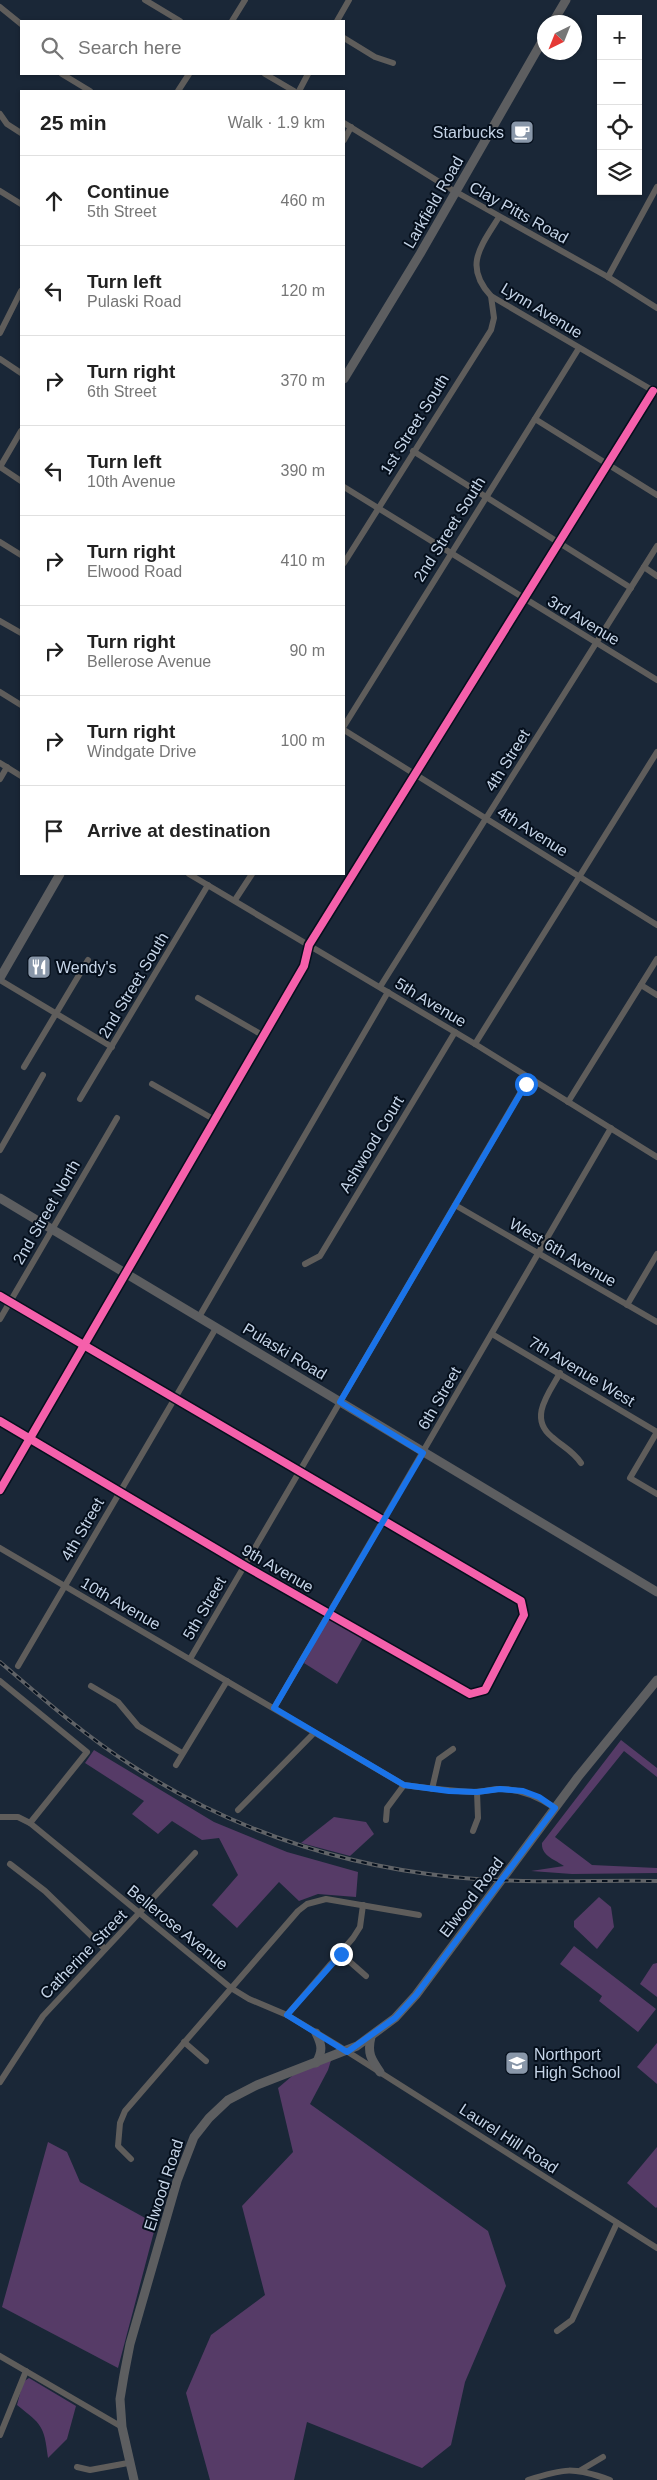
<!DOCTYPE html>
<meta charset="utf-8">
<style>
body{margin:0;font-family:Arial,sans-serif;background:#f6f6f6;color:#222}
.controls{position:absolute;right:15px;top:15px;display:grid;overflow:hidden;border-radius:0px;box-shadow:0 1px 4px #0004}
.controls button{width:45px;height:45px;display:grid;place-items:center;padding:0;border:0;border-bottom:1px solid #e0e0e0;background:#fff;color:#222;font:25px sans-serif}
.compass{position:absolute;left:537px;top:15px;width:45px;height:45px;border-radius:50%;background:#fff;box-shadow:0 1px 4px #0004;rotate:223deg}
.stop{position:absolute;width:15px;height:15px;margin:-11px;border:4px solid #1a73e8;border-radius:50%;background:#fff}
.stop.end{background:#1a73e8;border-color:#fff;box-shadow:0 1px 5px #0008}
.list{margin:0;padding:0;list-style:none}
h2{display:flex;justify-content:space-between;align-items:center;height:65px;margin:0;padding:0 20px;font-size:21px}
h2 small{font-size:16px;font-weight:400;color:#767676}
.list li{display:grid;grid-template-columns:32px 1fr auto;gap:15px;align-items:center;box-sizing:border-box;height:90px;padding:0 20px;border-top:1px solid #e0e0e0}
.list b{display:block;font-size:19px;white-space:nowrap}
.list p{margin:0;font-size:16px;white-space:nowrap;color:#767676}
.list em{font-size:16px;font-style:normal;color:#767676}
.icon{flex:none;width:28px;height:28px;fill:none;stroke:currentColor;stroke-width:2;stroke-linecap:round;stroke-linejoin:round}
.map{position:relative;flex:none;width:657px;height:2480px;overflow:hidden}
.search{position:absolute;background:#fff;box-shadow:0 1px 4px #0004;left:20px;top:20px;width:325px;height:55px;display:flex;align-items:center;gap:12px;box-sizing:border-box;padding:0 18px;border-radius:0px;color:#767676;font-size:19px}
.panel{position:absolute;background:#fff;box-shadow:0 1px 4px #0004;left:20px;top:90px;width:325px;height:785px;border-radius:0px}
.map>svg:first-child{display:block}
.green{fill:#563b67}
.lines{fill:none;stroke-linecap:round;stroke-linejoin:round}
.minor{stroke:#5f5d5b;stroke-width:6}
.major{stroke:#5d5e60;stroke-width:9}
.rail-casing{stroke:#606367;stroke-width:4}
.rail{stroke:#050f1c;stroke-width:2;stroke-dasharray:5.5;stroke-linecap:butt}
.cycleway-casing{stroke:#050f1c;stroke-width:11}
.cycleway{stroke:#f560ab;stroke-width:8}
.route{stroke:#1a73e8;stroke-width:6}
.labels{text-anchor:middle;stroke-width:4;stroke-linejoin:round;paint-order:stroke}
.poi-label{font-size:16px;fill:#c5d4e7;stroke:#050f1c;text-anchor:start}
.street-label{font-size:16px;fill:#c5d4e7;stroke:#050f1c}
</style>
<div class="map">
<svg width="657" height="2480" viewBox="0 0 657 2480">
<rect width="100%" height="100%" fill="#1a2737"/>
<g class="green">
<polygon points="328,1619 363,1638 337,1684 304,1663"/>
<path d="M621 1740 657 1768V1777L624 1751 555 1837 592 1865 657 1868V1873L572 1874 531 1871 564 1866C556 1860 541 1856 542 1843Z"/>
<polygon points="94,1750 214,1822 287,1852 358,1872 356,1897 318,1894 299,1901 279,1882 237,1928 212,1905 238,1875 219,1838 202,1840 172,1821 158,1834 132,1814 144,1801 85,1763"/>
<polygon points="334,1817 366,1822 374,1834 350,1856 301,1843"/>
<polygon points="599,1897 611,1907 614,1927 597,1949 574,1927 574,1921"/>
<polygon points="574,1946 656,2009 638,2032 599,2001 602,1996 560,1964"/>
<polygon points="657,1963 657,1997 640,1984 653,1964"/>
<polygon points="657,2043 657,2084 637,2067"/>
<polygon points="334,2051 328,2070 310,2104 488,2231 506,2286 465,2382 451,2445 422,2468 307,2422 294,2480 210,2480 186,2393 211,2335 265,2295 242,2206 293,2152 278,2088 305,2065"/>
<polygon points="48,2142 67,2152 80,2182 156,2224 118,2368 2,2307"/>
<polygon points="657,2147 657,2207 656,2208 627,2183"/>
<path d="M29 2378 76 2406 67 2439 48 2458C44 2425 42 2425 17 2405L23 2382Z"/>
</g>
<g class="lines">
<g class="minor">
<polyline points="145,0 180,21"/>
<polyline points="0,7 21,24"/>
<polyline points="232,21 245,0"/>
<polyline points="337,21 349,0"/>
<polyline points="344,38 375,57 393,63"/>
<polyline points="62,74 90,91"/>
<polyline points="265,74 294,91"/>
<polyline points="178,91 189,74"/>
<polyline points="299,91 308,74"/>
<polyline points="0,114 7,124 21,133"/>
<polyline points="344,123 449,188 608,277 657,308"/>
<polyline points="344,140 351,127"/>
<polyline points="0,191 21,204"/>
<path d="M499 217C481 246 463 266 491 296L657 393"/>
<polyline points="608,277 657,187"/>
<polyline points="0,333 21,291"/>
<polyline points="0,359 21,373"/>
<polyline points="535,419 657,495"/>
<polyline points="413,451 631,588"/>
<polyline points="0,467 21,431"/>
<polyline points="0,467 21,481"/>
<polyline points="344,487 657,680"/>
<polyline points="0,542 21,555"/>
<polyline points="344,563 491,330 494,318 491,296"/>
<polyline points="644,567 657,576"/>
<polyline points="0,621 21,633"/>
<polyline points="0,692 21,705"/>
<polyline points="344,726 579,348"/>
<polyline points="344,730 657,925"/>
<polyline points="0,763 21,776"/>
<polyline points="0,779 7,767"/>
<polyline points="189,874 475,1044 657,1157"/>
<polyline points="235,900 252,874"/>
<polyline points="0,980 112,1047"/>
<polyline points="641,985 657,995"/>
<polyline points="380,987 657,546"/>
<polyline points="198,998 264,1036"/>
<polyline points="475,1044 657,752"/>
<polyline points="24,1067 88,960"/>
<polyline points="152,1084 215,1120"/>
<polyline points="80,1099 208,885"/>
<polyline points="568,1102 657,959"/>
<polyline points="0,1150 43,1075"/>
<polyline points="455,1205 657,1322"/>
<polyline points="305,1264 320,1256 455,1032"/>
<polyline points="0,1296 521,1601 524,1615 485,1690 470,1694 245,1566 0,1421"/>
<polyline points="627,1305 657,1254"/>
<polyline points="199,1317 388,992"/>
<polyline points="0,1319 117,1118"/>
<polyline points="492,1334 657,1432 630,1478 657,1494"/>
<path d="M560 1373C549 1393 528 1418 552 1437 563 1447 572 1450 581 1463"/>
<polyline points="0,1490 304,966 309,945 653,391"/>
<path d="M0 1548 404 1785C427 1788 450 1791 474 1792 482 1792 489 1790 497 1789 519 1788 537 1796 555 1808"/>
<polyline points="190,1659 529,1078"/>
<polyline points="18,1666 216,1328"/>
<polyline points="0,1681 87,1752 30,1823"/>
<polyline points="91,1686 118,1702 138,1726 182,1753"/>
<polyline points="274,1708 611,1128"/>
<polyline points="176,1765 227,1681"/>
<polyline points="432,1789 439,1759 453,1749"/>
<polyline points="238,1810 314,1733"/>
<polyline points="0,1817 18,1817 30,1823 231,1988 249,1999 287,2015 337,2045 657,2248"/>
<polyline points="386,1820 387,1808 404,1785"/>
<polyline points="473,1831 478,1818 477,1792"/>
<polyline points="10,1864 45,1891 105,1949"/>
<polyline points="341,1954 366,1976"/>
<polyline points="287,2015 353,1938 360,1927 363,1905"/>
<polyline points="184,2042 206,2061"/>
<polyline points="0,2082 43,2016 195,1853"/>
<polyline points="131,2159 118,2146 120,2123 125,2111 298,1911 307,1904 326,1899 419,1915"/>
<polyline points="557,2331 572,2320 617,2223"/>
<polyline points="0,2356 122,2427"/>
<polyline points="0,2435 26,2371"/>
<polyline points="77,2467 90,2470 128,2463"/>
<polyline points="581,2470 603,2457"/>
<path d="M528 2480C565 2468 573 2467 610 2480"/>
</g>
<g class="major">
<polyline points="553,22 566,0"/>
<polyline points="344,379 420,254 544,38"/>
<polyline points="0,978 60,874"/>
<polyline points="0,1198 657,1592"/>
<path d="M316 2033C322 2045 323 2051 316 2063"/>
<path d="M371 2037C367 2053 371 2059 380 2072"/>
<polyline points="134,2480 122,2427 120,2399 124,2375 130,2344 177,2181 194,2137 209,2118 228,2100 257,2085 357,2046 395,2018 416,1995 578,1777 657,1680"/>
</g>
<g class="rail-casing">
<path id="rail" d="M0 1662C42 1698 84 1735 131 1765 228 1828 337 1865 453 1877 520 1884 590 1880 657 1881"/>
</g>
<use href="#rail" class="rail"/>
<g class="cycleway-casing">
<g id="cycleway">
<polyline points="0,1296 521,1601 524,1615 485,1690 470,1694 245,1566 0,1421"/>
<polyline points="0,1490 304,966 309,945 653,391"/>
</g>
</g>
<use href="#cycleway" class="cycleway"/>
</g>
<g class="lines">
<polyline class="route" points="341,1954 287,2015 347,2052 395,2018 416,1995 555,1808 539,1797 523,1791 500,1789 477,1792 449,1791 404,1785 274,1708 423,1453 340,1402 526,1084"/>
</g>
<defs>
<g id="cafe-square" transform="scale(1.25)"><rect x="-9" y="-9" width="18" height="18" rx="4" fill="#8997a9" stroke="#050f1c"/><path d="M-5.5-4.5H6V0H3Q3 3.5 0 3.5H-2.5Q-5.5 3.5-5.5 0ZM3-3.2v2h1.7v-2ZM-6 4.5H4V6H-6Z" fill="#fff"/></g>
<g id="restaurant-square" transform="scale(1.25)"><rect x="-9" y="-9" width="18" height="18" rx="4" fill="#8997a9" stroke="#050f1c"/><path d="M-5-6h1v4h1v-4h1v4h1v-4h1v5L-1.5 .5V6h-2V.5L-5-1ZM5-6V6H3V1.5H1.5Q1.5-4 5-6Z" fill="#fff"/></g>
<g id="school-square" transform="scale(1.25)"><rect x="-9" y="-9" width="18" height="18" rx="4" fill="#8997a9" stroke="#050f1c"/><path d="M0-5L7-2L0 1L-7-2ZM-4 1L0 2.5L4 1V4Q0 6-4 4Z" fill="#fff"/></g>
</defs>
<g fill-rule="evenodd">
<use href="#cafe-square" x="522" y="132"/>
<use href="#restaurant-square" x="39" y="967"/>
<use href="#school-square" x="517" y="2063"/>
</g>
<g class="labels">
<g class="poi-label">
<text x="504" y="138" text-anchor="end">Starbucks</text>
<text x="56" y="973">Wendy's</text>
<text x="534" y="2060">Northport<tspan x="534" dy="18">High School</tspan></text>
</g>
<g class="street-label">
<text transform="translate(433 202) rotate(-60)" y="6">Larkfield Road</text>
<text transform="translate(519 212) rotate(29)" y="6">Clay Pitts Road</text>
<text transform="translate(542 310) rotate(31)" y="6">Lynn Avenue</text>
<text transform="translate(414 424) rotate(-58)" y="6">1st Street South</text>
<text transform="translate(449 529) rotate(-58)" y="6">2nd Street South</text>
<text transform="translate(584 620) rotate(31)" y="6">3rd Avenue</text>
<text transform="translate(507 760) rotate(-58)" y="6">4th Street</text>
<text transform="translate(533 831) rotate(32)" y="6">4th Avenue</text>
<text transform="translate(133 985) rotate(-59)" y="6">2nd Street South</text>
<text transform="translate(431 1002) rotate(31)" y="6">5th Avenue</text>
<text transform="translate(371 1144) rotate(-59)" y="6">Ashwood Court</text>
<text transform="translate(46 1212) rotate(-60)" y="6">2nd Street North</text>
<text transform="translate(563 1252) rotate(30)" y="6">West 6th Avenue</text>
<text transform="translate(285 1351) rotate(31)" y="6">Pulaski Road</text>
<text transform="translate(582 1371) rotate(31)" y="6">7th Avenue West</text>
<text transform="translate(439 1398) rotate(-60)" y="6">6th Street</text>
<text transform="translate(82 1529) rotate(-60)" y="6">4th Street</text>
<text transform="translate(278 1568) rotate(30)" y="6">9th Avenue</text>
<text transform="translate(121 1603) rotate(30)" y="6">10th Avenue</text>
<text transform="translate(204 1608) rotate(-60)" y="6">5th Street</text>
<text transform="translate(471 1897) rotate(-53)" y="6">Elwood Road</text>
<text transform="translate(178 1927) rotate(39)" y="6">Bellerose Avenue</text>
<text transform="translate(83 1954) rotate(-46)" y="6">Catherine Street</text>
<text transform="translate(509 2138) rotate(33)" y="6">Laurel Hill Road</text>
<text transform="translate(163 2185) rotate(-72)" y="6">Elwood Road</text>
</g>
</g>
</svg>
<div class="controls">
<button>+</button>
<button>−</button>
<button><svg class="icon" aria-label="locate" viewBox="0 0 24 24"><circle cx="12" cy="12" r="6"/><path d="M12 2v4M12 18v4M2 12h4M18 12h4"/></svg></button>
<button><svg class="icon" aria-label="layers" viewBox="0 0 24 24"><path d="M12 4l9 5-9 5-9-5zM3 14l9 5 9-5"/></svg></button>
</div>
<svg class="compass" viewBox="-18 -18 36 36"><path d="M0-13l5 13h-10z" fill="#e53935"/><path d="M0 13l5-13h-10z" fill="#767676"/></svg>
<div class="stop" style="left:526px;top:1084px"></div>
<div class="stop end" style="left:341px;top:1954px"></div>
<div class="search"><svg class="icon" aria-label="search" viewBox="0 0 24 24"><circle cx="10" cy="10" r="6"/><path d="M15 15l6 6"/></svg>Search here</div>
<section class="panel">
<h2>25 min<small>Walk · 1.9 km</small></h2>
<ul class="list">
<li><svg class="icon" aria-label="ahead" viewBox="0 0 24 24"><path d="M12 20V5M6 11l6-6 6 6"/></svg><div><b>Continue</b><p>5th Street</p></div><em>460 m</em></li>
<li><svg class="icon" aria-label="left" viewBox="0 0 24 24"><path d="M17 20v-9H6M10 6l-5 5 5 5"/></svg><div><b>Turn left</b><p>Pulaski Road</p></div><em>120 m</em></li>
<li><svg class="icon" aria-label="right" viewBox="0 0 24 24"><path d="M7 20v-9h11M14 6l5 5-5 5"/></svg><div><b>Turn right</b><p>6th Street</p></div><em>370 m</em></li>
<li><svg class="icon" aria-label="left" viewBox="0 0 24 24"><path d="M17 20v-9H6M10 6l-5 5 5 5"/></svg><div><b>Turn left</b><p>10th Avenue</p></div><em>390 m</em></li>
<li><svg class="icon" aria-label="right" viewBox="0 0 24 24"><path d="M7 20v-9h11M14 6l5 5-5 5"/></svg><div><b>Turn right</b><p>Elwood Road</p></div><em>410 m</em></li>
<li><svg class="icon" aria-label="right" viewBox="0 0 24 24"><path d="M7 20v-9h11M14 6l5 5-5 5"/></svg><div><b>Turn right</b><p>Bellerose Avenue</p></div><em>90 m</em></li>
<li><svg class="icon" aria-label="right" viewBox="0 0 24 24"><path d="M7 20v-9h11M14 6l5 5-5 5"/></svg><div><b>Turn right</b><p>Windgate Drive</p></div><em>100 m</em></li>
<li><svg class="icon" aria-label="arrive" viewBox="0 0 24 24"><path d="M6 21V4h12l-3 4 3 4H6"/></svg><div><b>Arrive at destination</b></div></li>
</ul>
</section>
</div>
